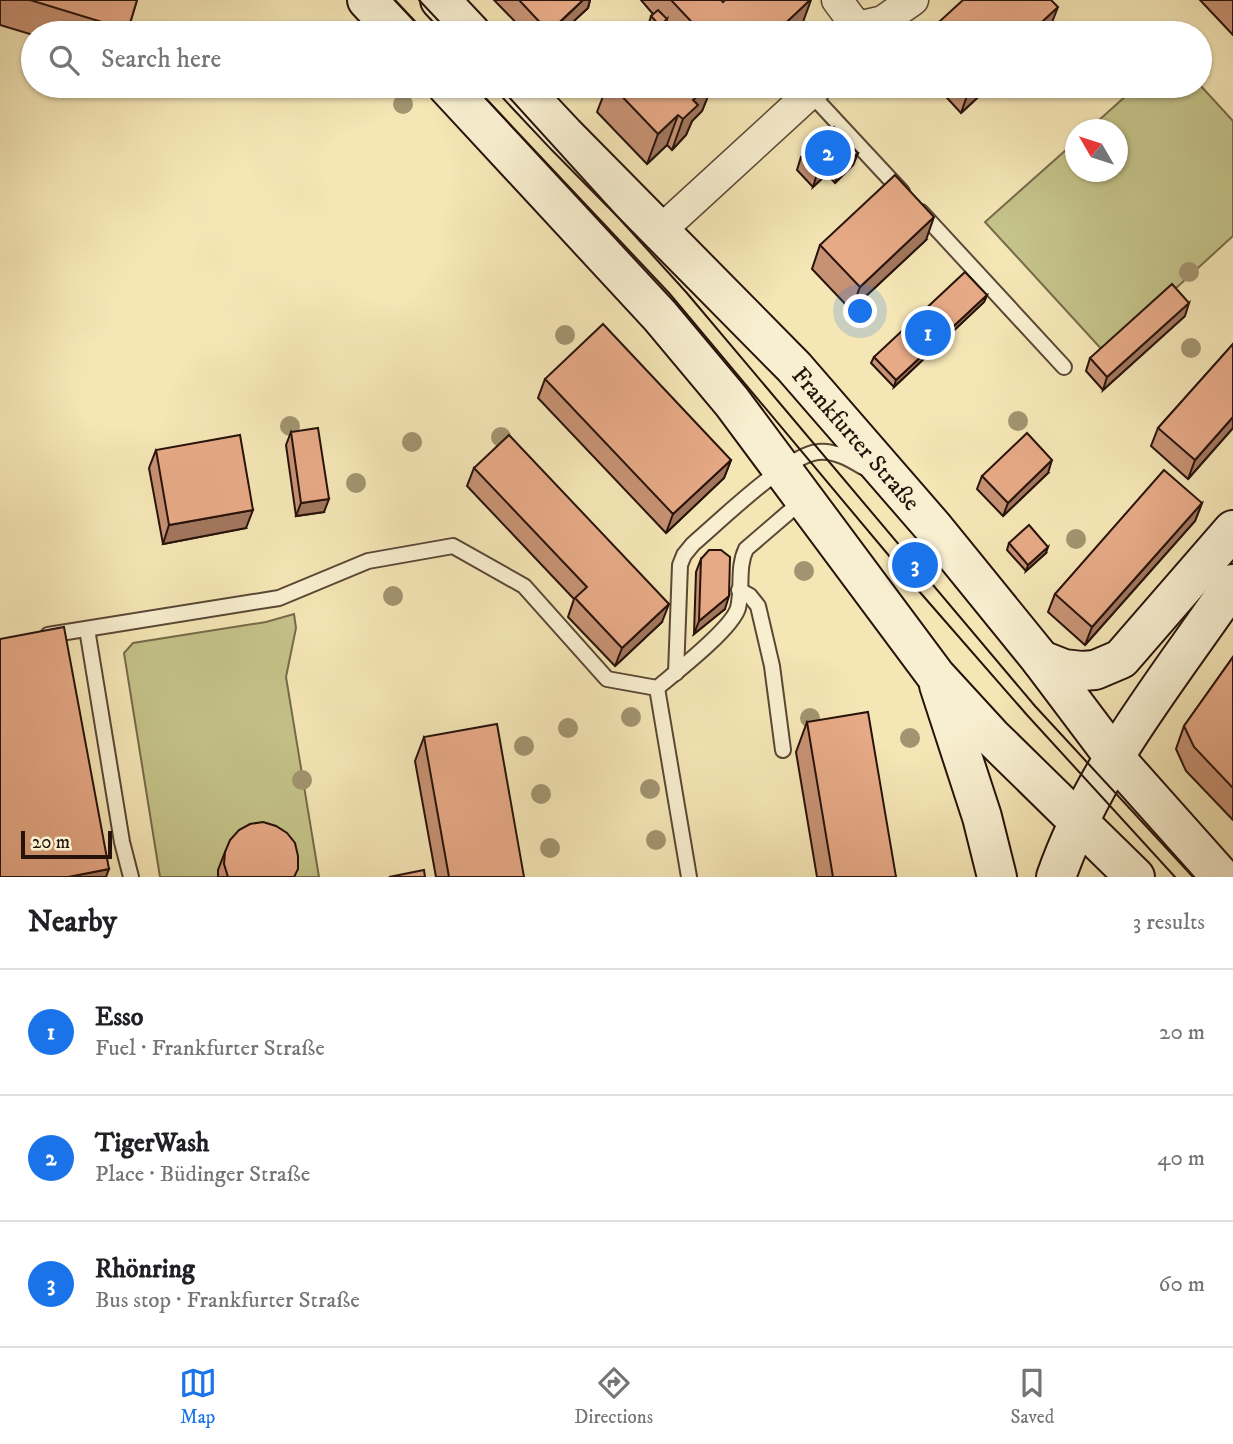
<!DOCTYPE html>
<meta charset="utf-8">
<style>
body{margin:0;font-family:"IM FELL DW Pica",serif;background:#f6f6f6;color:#202124}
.compass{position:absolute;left:1065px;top:119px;width:63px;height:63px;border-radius:50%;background:#fff;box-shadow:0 2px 5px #0004;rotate:309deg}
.scale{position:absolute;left:21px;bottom:18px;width:91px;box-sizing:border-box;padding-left:7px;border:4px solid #27120a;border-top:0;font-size:19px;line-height:24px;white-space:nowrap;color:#27120a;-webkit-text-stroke:5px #f8efd0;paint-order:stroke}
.you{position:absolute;left:861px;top:312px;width:24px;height:24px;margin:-18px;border:5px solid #fff;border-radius:50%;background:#1a73e8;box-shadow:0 0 0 10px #1a73e833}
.badge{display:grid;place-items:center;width:46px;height:46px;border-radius:50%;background:#1a73e8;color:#fff;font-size:23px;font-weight:700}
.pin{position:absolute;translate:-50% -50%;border:4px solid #fff;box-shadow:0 2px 7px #0006}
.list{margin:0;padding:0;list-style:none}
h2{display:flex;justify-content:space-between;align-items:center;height:91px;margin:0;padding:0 28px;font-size:30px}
h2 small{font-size:23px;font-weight:400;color:#757577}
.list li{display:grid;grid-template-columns:46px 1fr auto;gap:21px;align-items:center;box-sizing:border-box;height:126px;padding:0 28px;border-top:2px solid #e0e0e0}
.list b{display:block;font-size:26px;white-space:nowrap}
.list p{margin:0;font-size:23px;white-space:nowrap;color:#757577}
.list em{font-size:23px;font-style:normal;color:#757577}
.icon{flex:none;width:38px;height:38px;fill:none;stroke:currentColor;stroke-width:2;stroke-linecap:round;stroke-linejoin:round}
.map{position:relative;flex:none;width:1233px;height:877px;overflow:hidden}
.search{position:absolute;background:#fff;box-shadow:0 2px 5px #0004;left:21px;right:21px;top:21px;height:77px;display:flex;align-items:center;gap:18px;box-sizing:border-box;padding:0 24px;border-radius:38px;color:#757577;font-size:26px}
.sheet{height:469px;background:#fff}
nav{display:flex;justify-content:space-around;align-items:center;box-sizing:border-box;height:98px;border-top:2px solid #e0e0e0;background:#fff;font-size:19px;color:#757577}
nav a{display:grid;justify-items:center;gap:4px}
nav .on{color:#1a73e8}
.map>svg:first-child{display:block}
.green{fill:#c4c389;stroke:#766a4a;stroke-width:2}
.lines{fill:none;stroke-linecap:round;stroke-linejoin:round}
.service-casing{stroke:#5a4735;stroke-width:18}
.minor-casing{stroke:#5a4735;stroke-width:33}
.secondary-casing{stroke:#27120a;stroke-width:42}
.service{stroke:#f8efd0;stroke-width:14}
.minor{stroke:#f8efd0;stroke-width:30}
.secondary{stroke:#f8efd0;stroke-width:38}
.tram{stroke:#27120a;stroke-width:2}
.tree{fill:#a29470}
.wall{fill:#c79274;stroke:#27120a;stroke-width:2}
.shaded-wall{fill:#a2775e;stroke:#27120a;stroke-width:2}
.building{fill:#e7aa87;stroke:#27120a;stroke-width:2}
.labels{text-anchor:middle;stroke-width:6;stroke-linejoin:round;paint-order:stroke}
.street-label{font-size:24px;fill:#27120a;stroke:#f8efd0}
</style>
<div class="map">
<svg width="1233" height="877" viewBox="0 0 1233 877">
<rect width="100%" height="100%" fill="#f5e6b6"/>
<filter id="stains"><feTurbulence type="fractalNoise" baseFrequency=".00286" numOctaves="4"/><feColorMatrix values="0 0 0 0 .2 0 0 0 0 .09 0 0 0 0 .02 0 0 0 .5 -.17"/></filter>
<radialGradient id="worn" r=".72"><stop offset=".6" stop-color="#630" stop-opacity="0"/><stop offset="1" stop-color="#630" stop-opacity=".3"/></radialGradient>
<g class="green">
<polygon points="1200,85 1233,121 1233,236 1105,353 985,222 1075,142 1076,172 1118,172 1118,130 1089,129 1137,86"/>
<polygon points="294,614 296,628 286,677 319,877 292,877 223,858 218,877 160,877 124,653 133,643 266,622"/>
</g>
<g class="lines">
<g class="service-casing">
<g id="service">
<polyline points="810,93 902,192"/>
<polyline points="921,212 1064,367"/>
<polyline points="739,590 750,596 758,606 772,666 783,750"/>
<polyline points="87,629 122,842 131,877"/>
<path d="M48 635 279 598 368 561 453 546 524 586 607 679 657 688C675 673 732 629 738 608 743 588 737 568 746 549L803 500"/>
<path d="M676 673 680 565 684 555 693 544C719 522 787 455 818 452 834 450 850 459 863 467"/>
<polyline points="657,688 689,877"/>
</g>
</g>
<g class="minor-casing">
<g id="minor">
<polyline points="837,0 857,27"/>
<polyline points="854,33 857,27 883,21 913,0"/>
<polyline points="660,231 818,86"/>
</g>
</g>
<g class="secondary-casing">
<g id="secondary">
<polyline points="367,0 398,33"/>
<polyline points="440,0 471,33"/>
<polyline points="447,86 660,316 732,402 936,676 992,737 1135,877"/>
<path id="s1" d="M519 86 565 135 794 367 933 527 1041 660 1114 757 1221 877"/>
<polyline points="1041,660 1064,669 1082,671 1095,670 1121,659 1233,530"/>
<polyline points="939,685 982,817 997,877"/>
<path d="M1056 877C1094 768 1169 678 1233 584"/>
</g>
</g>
<use href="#service" class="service"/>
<use href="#minor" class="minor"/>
<use href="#secondary" class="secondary"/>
<g class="tram">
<polyline points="395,0 426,33"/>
<polyline points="419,0 450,33"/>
<polyline points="474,86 669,293 911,582 1027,715 1175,877"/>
<polyline points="499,86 686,292 1035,706 1193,877"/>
</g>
</g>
<g class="tree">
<circle cx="403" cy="104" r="10"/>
<circle cx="1189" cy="272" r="10"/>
<circle cx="565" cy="335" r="10"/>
<circle cx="1191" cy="348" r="10"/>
<circle cx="1018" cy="421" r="10"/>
<circle cx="290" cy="426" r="10"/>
<circle cx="501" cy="437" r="10"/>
<circle cx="412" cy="442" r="10"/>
<circle cx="356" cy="483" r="10"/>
<circle cx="1076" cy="539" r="10"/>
<circle cx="804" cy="571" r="10"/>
<circle cx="393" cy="596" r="10"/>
<circle cx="631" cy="717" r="10"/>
<circle cx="810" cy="718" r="10"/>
<circle cx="568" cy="728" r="10"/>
<circle cx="910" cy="738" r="10"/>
<circle cx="524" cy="746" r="10"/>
<circle cx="302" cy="780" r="10"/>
<circle cx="650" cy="789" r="10"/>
<circle cx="541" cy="794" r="10"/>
<circle cx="656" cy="840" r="10"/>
<circle cx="550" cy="848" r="10"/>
</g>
<g class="wall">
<polygon points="0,0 137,0 127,33 33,33 33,35 0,25"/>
<polygon points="494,0 590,0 588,8 561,33 526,33"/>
<polygon points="641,0 721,0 723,2 803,22 791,33 671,33 665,26 658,32 649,23 651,16 653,14"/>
<polygon points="1200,0 1233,0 1233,35"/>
<polygon points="607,86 712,86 702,111 692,121 686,135 672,150 667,145 647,164 597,112"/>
<polygon points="720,86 735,86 727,93"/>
<polygon points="936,86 990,86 961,113"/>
<polygon points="858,153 853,165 835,183 827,174 813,187 797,170 801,157"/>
<polygon points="926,240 851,310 812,269 820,245"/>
<polygon points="987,295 984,302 894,387 871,363 874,357"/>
<polygon points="1185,316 1103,390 1086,371 1090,358"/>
<polygon points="1233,344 1233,428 1188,479 1151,446 1158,428"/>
<polygon points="545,379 731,460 724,478 666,533 538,398"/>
<polygon points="291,432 324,512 296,516 286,445"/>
<polygon points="156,450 246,528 163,544 149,468"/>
<polygon points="474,468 662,622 615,666 568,617 574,599 467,486"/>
<polygon points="1048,473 1003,516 977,489 982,476"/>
<polygon points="1202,503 1195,521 1085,645 1048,612 1055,594"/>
<polygon points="1009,543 1046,553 1026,571 1007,550"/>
<polygon points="701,559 725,609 694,634 696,572"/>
<polygon points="1233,657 1233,820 1186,771 1176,749 1184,726"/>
<polygon points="807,722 896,877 817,877 796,752"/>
<polygon points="424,737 524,877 436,877 415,761"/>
<polygon points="225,852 295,877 218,877 218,870"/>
</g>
<g class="shaded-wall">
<polygon points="583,0 590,0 588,8 561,33 549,33"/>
<polygon points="810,0 811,0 803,22 791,33 775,33"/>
<polygon points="1058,7 1049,30 1046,33 1030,33"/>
<polygon points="667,19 665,26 658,32 660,26"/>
<polygon points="708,86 712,86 702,111 692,121 686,135 672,150 683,119 693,100"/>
<polygon points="730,86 735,86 727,93"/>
<polygon points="973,86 990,86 961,113 969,90"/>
<polygon points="678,115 667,145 647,164 658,134"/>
<polygon points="858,153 853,165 835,183 839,170"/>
<polygon points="831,161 827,174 813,187 817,174"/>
<polygon points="934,217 926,240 851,310 860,287"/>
<polygon points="987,295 984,302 894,387 896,380"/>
<polygon points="1189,303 1185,316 1103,390 1107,377"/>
<polygon points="1233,417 1233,428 1188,479 1195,460"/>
<polygon points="731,460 724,478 666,533 673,514"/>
<polygon points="1052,460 1048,473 1003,516 1008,503"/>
<polygon points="329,499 324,512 296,516 301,503"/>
<polygon points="1202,503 1195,521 1085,645 1092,627"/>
<polygon points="253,510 246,528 163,544 169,525"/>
<polygon points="1048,547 1046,553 1026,571 1028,565"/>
<polygon points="729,596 725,609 694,634 699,621"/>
<polygon points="669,604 662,622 615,666 622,648"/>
<polygon points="109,869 106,877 68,877"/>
</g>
<g class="building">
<polygon points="30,0 137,0 128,30"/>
<polygon points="519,0 583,0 549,32"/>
<polygon points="671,0 721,0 723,2 725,0 810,0 775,33 702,33"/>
<polygon points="963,0 1051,0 1058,7 1030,33 927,33"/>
<polygon points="658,10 667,19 660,26 651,16"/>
<polygon points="612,86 708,86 693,100 698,105 683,119 678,115 658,134"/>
<polygon points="834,127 858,153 839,170 831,161 817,174 801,157"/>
<polygon points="895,175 934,217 860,287 820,245"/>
<polygon points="965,272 987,295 896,380 874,357"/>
<polygon points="1172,284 1189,303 1107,377 1090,358"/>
<polygon points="603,324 731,460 673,514 545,379"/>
<polygon points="1233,344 1233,417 1195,460 1158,428"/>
<polygon points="318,428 329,499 301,503 291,432"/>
<polygon points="1027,433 1052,460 1008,503 982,476"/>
<polygon points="240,435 253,510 169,525 156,450"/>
<polygon points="509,435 669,604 622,648 575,598 587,587 474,468"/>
<polygon points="1164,470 1202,503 1092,627 1055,594"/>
<polygon points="1029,525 1048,547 1028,565 1009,543"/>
<polygon points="709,550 721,550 730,557 729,596 699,621 701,559"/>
<polygon points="64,627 109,869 68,877 0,877 0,639"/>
<polygon points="1233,657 1233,788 1194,747 1184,726"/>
<polygon points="868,712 896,877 833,877 807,722"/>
<polygon points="497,724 524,877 449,877 424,737"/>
<polygon points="263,822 276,826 287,833 295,843 298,856 298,869 294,877 228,877 224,864 225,852 230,840 239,830 250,824"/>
<polygon points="424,870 425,877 389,877"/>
</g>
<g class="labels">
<g class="street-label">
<text dy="8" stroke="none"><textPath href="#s1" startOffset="488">Frankfurter Straße</textPath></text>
</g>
</g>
<rect width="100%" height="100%" filter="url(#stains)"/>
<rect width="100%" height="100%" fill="url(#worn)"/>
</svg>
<svg class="compass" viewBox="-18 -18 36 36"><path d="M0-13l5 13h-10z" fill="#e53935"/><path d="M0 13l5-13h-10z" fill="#757577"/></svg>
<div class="scale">20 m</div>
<div class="you"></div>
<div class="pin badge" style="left:928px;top:333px">1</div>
<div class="pin badge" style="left:828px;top:153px">2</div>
<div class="pin badge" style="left:915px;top:565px">3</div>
<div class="search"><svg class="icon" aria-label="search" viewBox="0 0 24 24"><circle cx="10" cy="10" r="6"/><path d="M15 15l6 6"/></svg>Search here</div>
</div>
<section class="sheet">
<h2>Nearby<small>3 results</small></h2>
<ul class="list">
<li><span class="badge">1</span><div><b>Esso</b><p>Fuel · Frankfurter Straße</p></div><em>20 m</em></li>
<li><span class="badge">2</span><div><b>TigerWash</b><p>Place · Büdinger Straße</p></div><em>40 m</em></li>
<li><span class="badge">3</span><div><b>Rhönring</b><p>Bus stop · Frankfurter Straße</p></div><em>60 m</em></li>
</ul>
</section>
<nav>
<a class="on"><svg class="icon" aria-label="map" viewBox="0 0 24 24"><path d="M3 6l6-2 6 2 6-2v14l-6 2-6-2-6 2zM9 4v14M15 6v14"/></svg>Map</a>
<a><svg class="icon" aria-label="directions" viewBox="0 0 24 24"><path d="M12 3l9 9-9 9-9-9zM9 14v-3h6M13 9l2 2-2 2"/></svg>Directions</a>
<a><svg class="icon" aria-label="saved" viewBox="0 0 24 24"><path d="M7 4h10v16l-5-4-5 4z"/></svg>Saved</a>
</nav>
